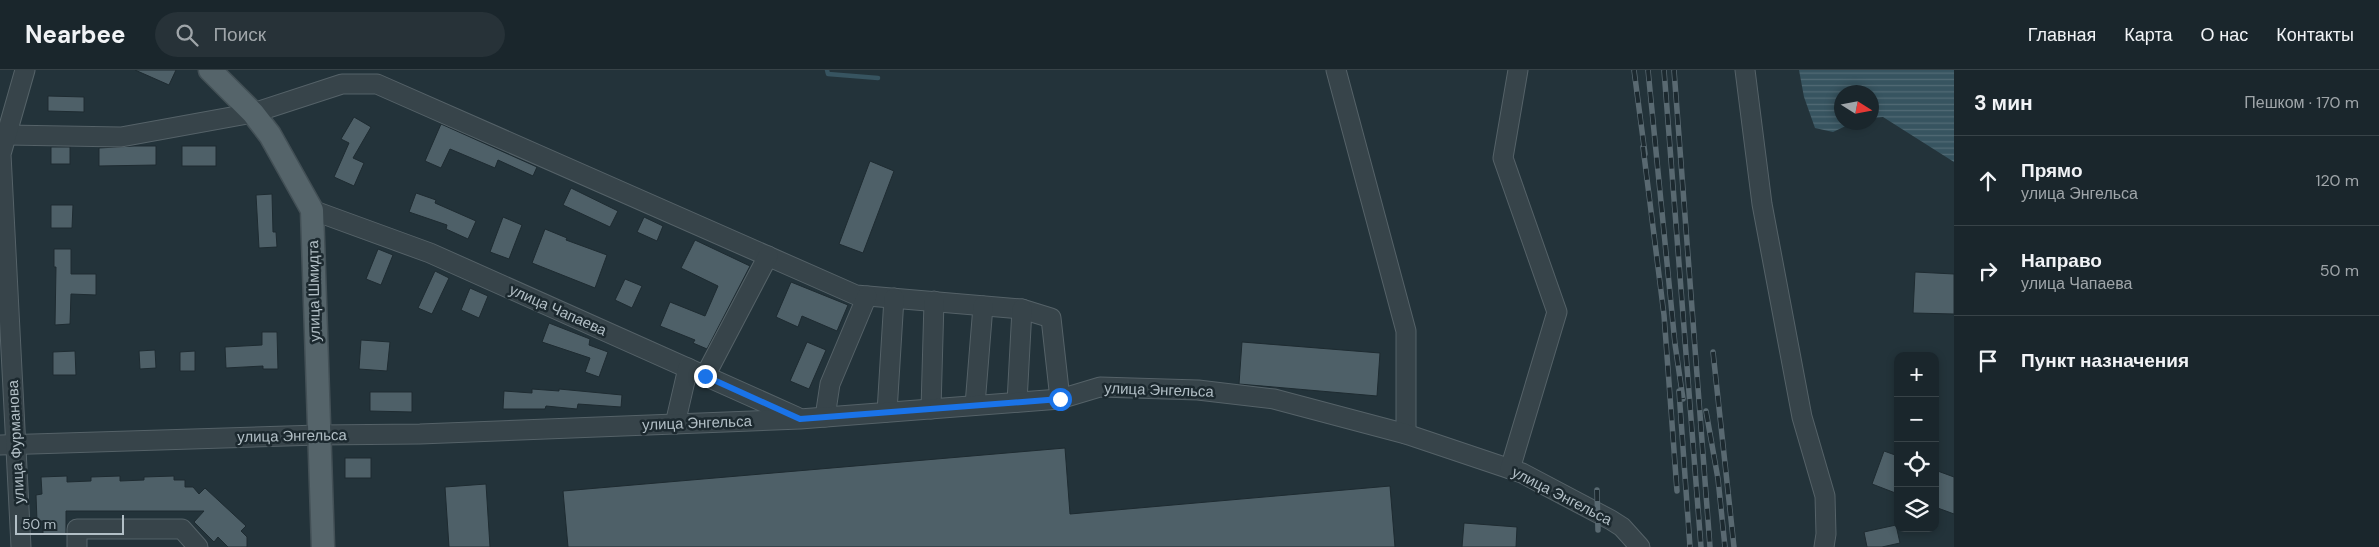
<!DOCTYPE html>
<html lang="ru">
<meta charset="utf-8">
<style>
body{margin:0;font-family:"DM Sans",sans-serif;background:#273238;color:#f1f3f6}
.controls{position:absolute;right:15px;bottom:15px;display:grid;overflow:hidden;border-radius:10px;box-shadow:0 2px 8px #0003}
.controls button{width:45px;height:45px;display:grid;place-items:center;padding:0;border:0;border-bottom:1px solid #384348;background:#1a262c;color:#f1f3f6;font:25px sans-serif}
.compass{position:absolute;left:1834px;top:15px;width:45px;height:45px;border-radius:50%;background:#1a262c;box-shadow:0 2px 8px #0003;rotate:101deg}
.scale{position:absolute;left:15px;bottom:12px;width:109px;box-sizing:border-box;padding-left:5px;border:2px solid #b2bfc6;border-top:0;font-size:14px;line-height:18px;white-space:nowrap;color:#b2bfc6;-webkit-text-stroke:4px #1c292f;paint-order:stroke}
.stop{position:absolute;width:15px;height:15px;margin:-11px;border:4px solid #1a73e8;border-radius:50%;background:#fff}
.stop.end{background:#1a73e8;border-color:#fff;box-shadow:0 1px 5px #0008}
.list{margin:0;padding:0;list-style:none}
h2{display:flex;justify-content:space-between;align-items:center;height:65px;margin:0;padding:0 20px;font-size:21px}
h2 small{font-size:16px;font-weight:400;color:#9fa5a9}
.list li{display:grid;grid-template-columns:32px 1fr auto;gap:15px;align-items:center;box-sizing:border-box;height:90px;padding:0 20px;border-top:1px solid #384348}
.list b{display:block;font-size:19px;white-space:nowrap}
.list p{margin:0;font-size:16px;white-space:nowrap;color:#9fa5a9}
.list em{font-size:16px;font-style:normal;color:#9fa5a9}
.icon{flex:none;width:28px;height:28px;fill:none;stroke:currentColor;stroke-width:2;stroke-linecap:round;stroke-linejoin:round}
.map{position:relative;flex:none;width:1954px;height:477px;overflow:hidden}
header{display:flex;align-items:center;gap:30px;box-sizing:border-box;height:70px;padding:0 25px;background:#1a262c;border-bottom:1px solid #384348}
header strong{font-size:24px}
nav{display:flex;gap:28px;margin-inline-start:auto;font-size:18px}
.search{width:350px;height:45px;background:#273238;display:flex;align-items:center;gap:12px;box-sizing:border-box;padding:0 18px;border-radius:28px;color:#9fa5a9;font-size:19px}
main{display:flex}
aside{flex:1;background:#1a262c}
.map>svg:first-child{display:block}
.water{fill:url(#water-rules)}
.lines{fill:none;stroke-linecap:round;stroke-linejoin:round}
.stream{stroke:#375460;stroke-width:4.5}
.building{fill:#4e6068;stroke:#1e2b31}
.minor-casing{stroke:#556268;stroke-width:21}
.major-casing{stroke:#435056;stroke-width:25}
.minor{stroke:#37444a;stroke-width:19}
.major{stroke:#55646a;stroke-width:22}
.rail-casing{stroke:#596971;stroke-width:5.5}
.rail{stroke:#1c292f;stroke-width:4;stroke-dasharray:11;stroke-linecap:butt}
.route{stroke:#1a73e8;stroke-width:6}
.labels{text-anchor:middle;stroke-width:5;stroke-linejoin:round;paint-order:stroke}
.street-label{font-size:15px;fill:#b2bfc6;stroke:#1c292f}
</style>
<header>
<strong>Nearbee</strong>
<div class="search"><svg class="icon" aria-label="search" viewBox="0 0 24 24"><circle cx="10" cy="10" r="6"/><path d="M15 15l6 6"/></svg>Поиск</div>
<nav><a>Главная</a><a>Карта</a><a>О нас</a><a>Контакты</a></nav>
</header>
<main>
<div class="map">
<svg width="1954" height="477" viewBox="0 0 1954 477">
<defs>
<pattern id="water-rules" width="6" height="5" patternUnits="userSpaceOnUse" patternTransform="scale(1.25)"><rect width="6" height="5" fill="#375460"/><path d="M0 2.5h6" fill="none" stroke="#526b75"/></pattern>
</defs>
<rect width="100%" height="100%" fill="#23333a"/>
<polygon class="water" points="1799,0 1954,0 1954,92 1883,47 1872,48 1872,22 1842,22 1842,52 1852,53 1833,62 1815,58 1804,27"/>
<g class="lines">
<polyline class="stream" points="827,0 828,4 878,8"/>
</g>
<g class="building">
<polygon points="135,0 176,0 169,15"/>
<polygon points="48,26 84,27 84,42 48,41"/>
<polygon points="354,47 371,57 353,88 364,93 354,116 334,107 349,73 341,69"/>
<polygon points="441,54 537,97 533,106 498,90 495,98 450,79 441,98 425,91"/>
<polygon points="134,76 156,76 156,95 99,96 99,78"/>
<rect x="182" y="76" width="34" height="20"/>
<rect x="51" y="77" width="19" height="17"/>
<polygon points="870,91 894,101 863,183 839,174"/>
<polygon points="571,118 618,141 610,157 563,135"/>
<polygon points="416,123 436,130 435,133 476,151 468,169 446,159 447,155 409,142"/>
<polygon points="272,124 273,162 276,162 277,177 259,178 256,125"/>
<polygon points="51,135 73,135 72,158 51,158"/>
<polygon points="503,147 522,155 509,189 490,182"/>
<polygon points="644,147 663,156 657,171 637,162"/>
<polygon points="545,159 567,168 566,170 607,185 595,218 532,193"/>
<polygon points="695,170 750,196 707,279 693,273 695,270 660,256 670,232 705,246 718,216 681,198"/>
<polygon points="54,179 71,179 71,204 96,204 96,225 71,224 70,254 55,255 56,197 54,197"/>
<polygon points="378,179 393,185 381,215 366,209"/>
<polygon points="435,201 449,208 432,244 418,238"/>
<polygon points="1915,202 1954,204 1954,244 1913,243"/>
<polygon points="625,209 642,216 632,238 615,230"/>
<polygon points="791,212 848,235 837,261 802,246 798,257 776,247"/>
<polygon points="470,218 488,226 479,248 461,240"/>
<polygon points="549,253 590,269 589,275 608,282 599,307 585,302 590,288 542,272"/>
<polygon points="262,262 277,262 278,299 263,299 263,296 226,298 225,277 262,275"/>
<polygon points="361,270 390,272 387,301 359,299"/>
<polygon points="807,272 826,280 809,319 790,311"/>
<polygon points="1242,272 1380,283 1377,326 1239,314"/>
<polygon points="155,280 156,298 140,299 139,281"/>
<polygon points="75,281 76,305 53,305 53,282"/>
<polygon points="195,281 195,301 180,301 180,282"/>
<polygon points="532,319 559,321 559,319 622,325 621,337 578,334 577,339 546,336 545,339 503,339 504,321 532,323"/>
<polygon points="370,322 412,322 412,342 370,341"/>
<polygon points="1065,378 1070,444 1390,416 1395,477 568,477 563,421"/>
<polygon points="1884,381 1898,386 1898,424 1872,414"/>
<rect x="345" y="388" width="26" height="20"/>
<polygon points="1935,400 1954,407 1954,444 1935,437"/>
<polygon points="67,406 67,412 91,411 91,407 120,406 120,411 144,410 144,407 174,406 174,410 185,410 185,417 193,417 199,424 205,418 246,456 241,461 247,467 247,477 228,477 218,467 214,472 194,452 204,441 66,441 66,464 43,465 43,451 37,451 36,425 42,424 41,407"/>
<polygon points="486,414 490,477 449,477 445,417"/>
<polygon points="1464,453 1517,457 1516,477 1462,477"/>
<polygon points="1896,455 1900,473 1882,477 1867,477 1864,462"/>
</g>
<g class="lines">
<g class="minor-casing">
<g id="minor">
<polyline points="1336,0 1406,261 1406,364"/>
<polyline points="1745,0 1762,134 1802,347 1825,426 1826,464 1824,477"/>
<polyline points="7,65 121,67 253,43 342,14 377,14 856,225 1022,239 1051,248 1060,329"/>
<polyline points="312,140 430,183 797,347"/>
<polyline points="705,306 768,186"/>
<polyline points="1017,332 1022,239"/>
<polyline points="975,335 983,236"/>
<polyline points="931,339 934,231"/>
<polyline points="887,342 894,228"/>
<polyline points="825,347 830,314 867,226"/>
<polyline points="675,354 688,298"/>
<polyline points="0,375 318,365 420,364 800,349 1060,329 1100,317 1198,320 1274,329 1406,364 1522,403 1611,450 1622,457 1640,477"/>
<polyline points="1510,399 1557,242 1503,88 1518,0"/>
<polyline points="21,477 1,84 25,0"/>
<polyline points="77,477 77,459 182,459 198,477"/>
</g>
</g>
<g class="major-casing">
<polyline id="major" points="210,0 253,43 270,65 312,140 323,477"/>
</g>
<use href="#minor" class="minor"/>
<use href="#major" class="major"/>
<g class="rail-casing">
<g id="rail">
<polyline points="1634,0 1645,84"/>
<polyline points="1648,0 1675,274 1683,329"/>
<polyline points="1664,0 1701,477"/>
<polyline points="1674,0 1710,477"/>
<polyline points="1643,77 1664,245 1677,421"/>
<polyline points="1713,282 1734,477"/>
<polyline points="1679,321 1690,477"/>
<polyline points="1706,341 1718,409 1725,477"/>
<polyline points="1597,420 1598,460"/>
</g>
</g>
<use href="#rail" class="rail"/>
</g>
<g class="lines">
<polyline class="route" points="705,306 800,349 1060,329"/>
</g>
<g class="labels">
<g class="street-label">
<text transform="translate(314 221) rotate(-91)" y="5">улица Шмидта</text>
<text transform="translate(558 240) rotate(24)" y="5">улица Чапаева</text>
<text transform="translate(1159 320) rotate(2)" y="5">улица Энгельса</text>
<text transform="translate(697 353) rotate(-2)" y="5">улица Энгельса</text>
<text transform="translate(292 366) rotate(-1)" y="5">улица Энгельса</text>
<text transform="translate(16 372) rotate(-93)" y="5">улица Фурманова</text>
<text transform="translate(1562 426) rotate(27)" y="5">улица Энгельса</text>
</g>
</g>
</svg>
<div class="controls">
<button>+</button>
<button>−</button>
<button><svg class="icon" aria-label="locate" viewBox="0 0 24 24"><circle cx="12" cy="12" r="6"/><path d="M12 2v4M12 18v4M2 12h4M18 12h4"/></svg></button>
<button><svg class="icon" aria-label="layers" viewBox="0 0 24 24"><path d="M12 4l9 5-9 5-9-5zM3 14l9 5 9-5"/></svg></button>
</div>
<svg class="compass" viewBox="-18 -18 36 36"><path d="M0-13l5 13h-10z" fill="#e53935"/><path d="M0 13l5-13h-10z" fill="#9fa5a9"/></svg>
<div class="scale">50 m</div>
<div class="stop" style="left:1060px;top:329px"></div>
<div class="stop end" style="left:705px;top:306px"></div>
</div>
<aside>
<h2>3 мин<small>Пешком · 170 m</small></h2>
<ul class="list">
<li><svg class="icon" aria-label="ahead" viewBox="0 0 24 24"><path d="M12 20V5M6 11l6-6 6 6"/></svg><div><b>Прямо</b><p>улица Энгельса</p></div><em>120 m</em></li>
<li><svg class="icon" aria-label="right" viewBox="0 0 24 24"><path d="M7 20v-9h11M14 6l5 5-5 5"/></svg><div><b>Направо</b><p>улица Чапаева</p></div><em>50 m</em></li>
<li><svg class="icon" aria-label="arrive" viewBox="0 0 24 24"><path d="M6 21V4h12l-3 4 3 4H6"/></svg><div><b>Пункт назначения</b></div></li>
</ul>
</aside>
</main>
